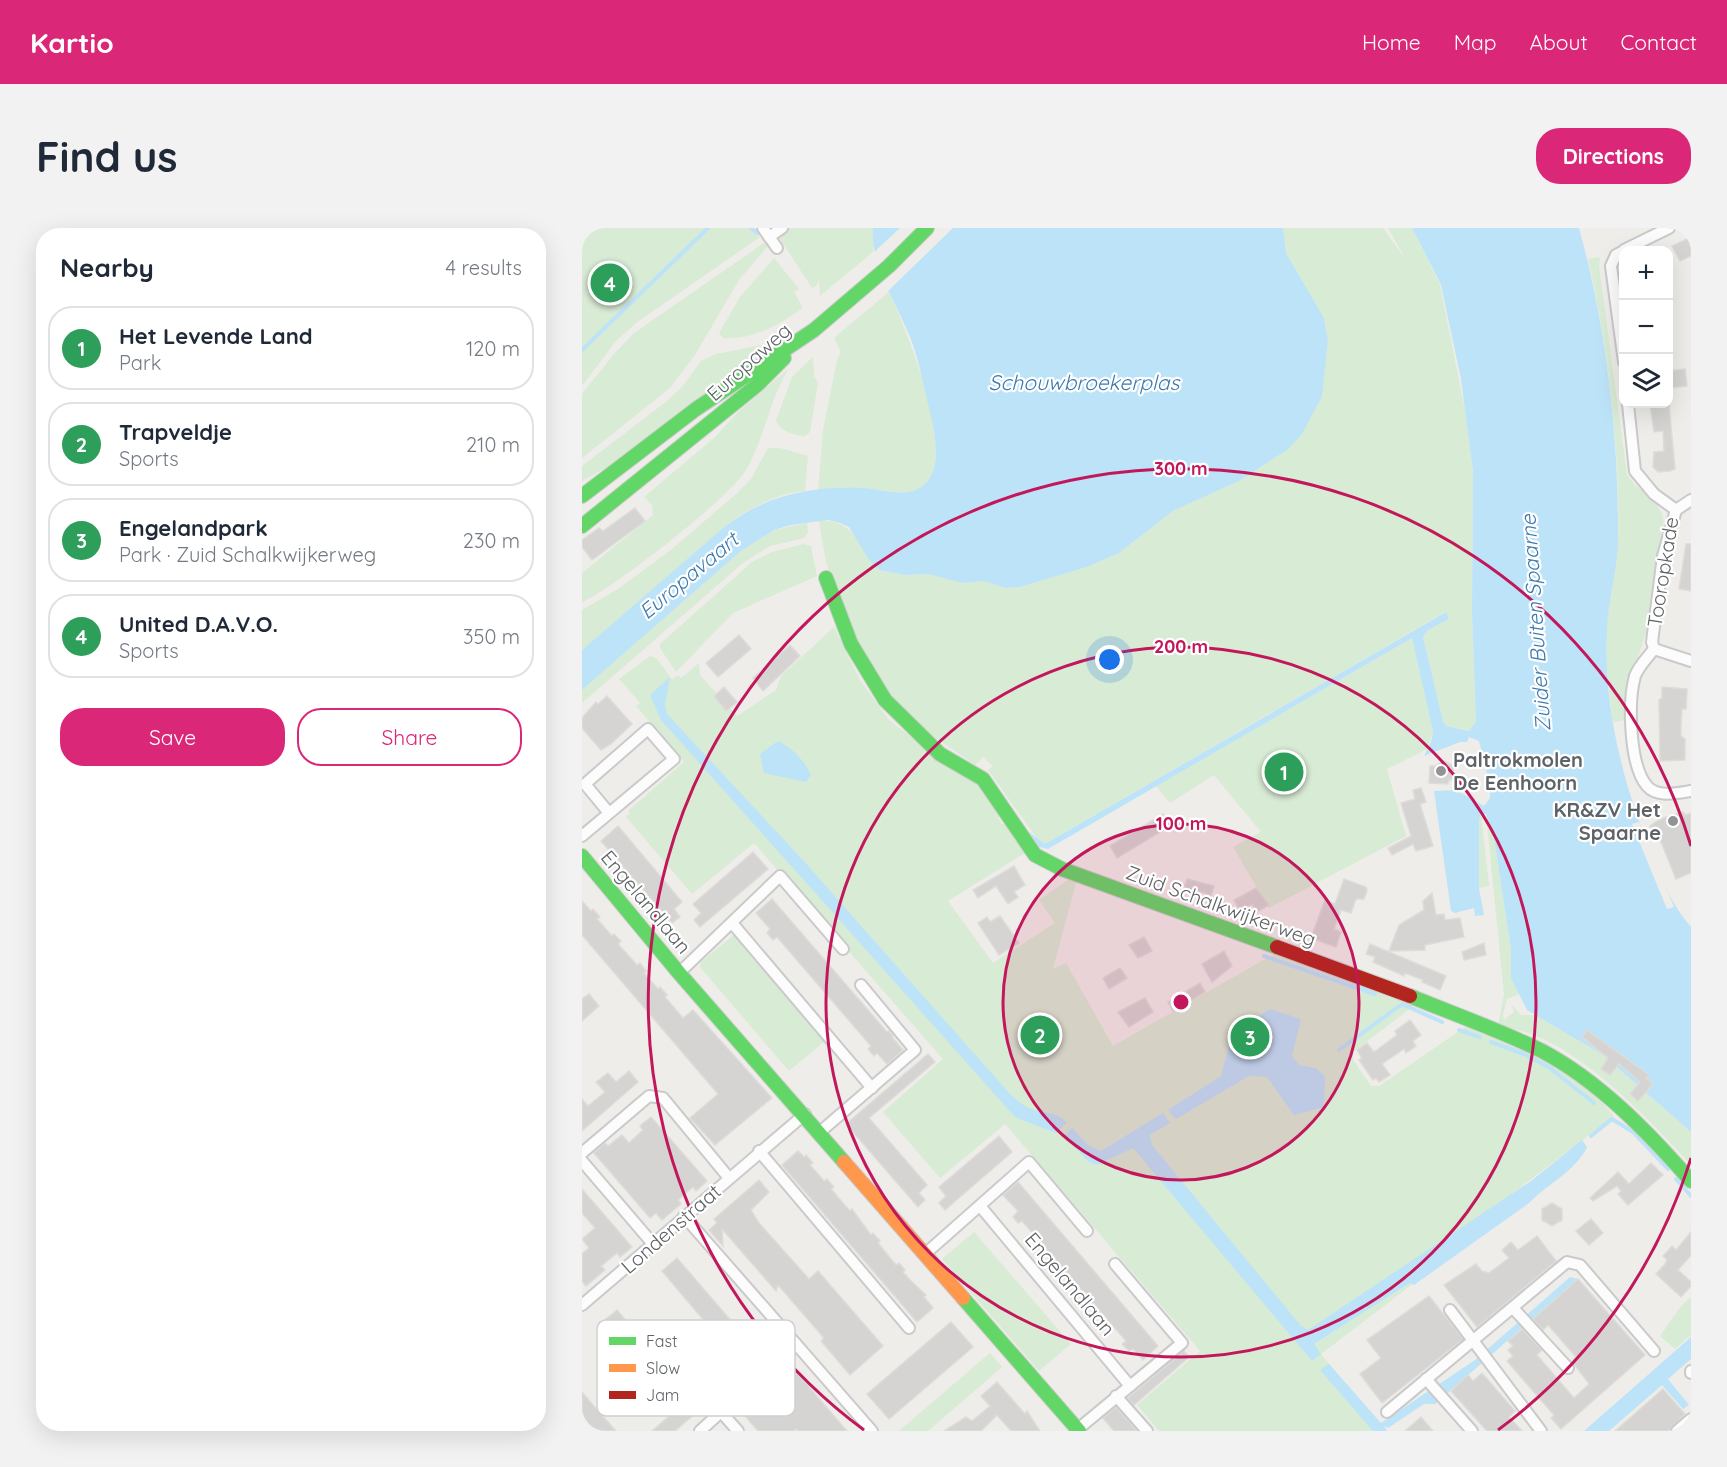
<!DOCTYPE html>
<meta charset="utf-8">
<style>
body{margin:0;font-family:Quicksand,sans-serif;background:#f2f2f3;color:#1f2937}
.controls{position:absolute;right:18px;top:18px;display:grid;overflow:hidden;border-radius:12px;box-shadow:0 6px 24px #0002}
.controls button{width:54px;height:54px;display:grid;place-items:center;padding:0;border:0;border-bottom:2px solid #e0e1e3;background:#fff;color:#1f2937;font:30px sans-serif}
.you{position:absolute;left:528px;top:432px;width:21px;height:21px;margin:-15px;border:4px solid #fff;border-radius:50%;background:#1a73e8;box-shadow:0 0 0 9px #1a73e833}
.badge{display:grid;place-items:center;width:39px;height:39px;border-radius:50%;background:#db2777;color:#fff;font-size:20px;font-weight:700}
.pin{position:absolute;translate:-50% -50%;border:3px solid #fff;box-shadow:0 2px 6px #0006}
.list{margin:0;padding:0;list-style:none}
h2{display:flex;justify-content:space-between;align-items:center;height:78px;margin:0;padding:0 24px;font-size:26px}
h2 small{font-size:20px;font-weight:400;color:#747a83}
.list li{display:grid;grid-template-columns:39px 1fr auto;gap:18px;align-items:center;box-sizing:border-box;height:84px;margin:0 12px 12px;padding:0 12px;border:2px solid #e0e1e3;border-radius:24px}
.list b{display:block;font-size:22px;white-space:nowrap}
.list p{margin:0;font-size:20px;white-space:nowrap;color:#747a83}
.list em{font-size:20px;font-style:normal;color:#747a83}
.actions{display:flex;gap:12px;padding:18px 24px}
.actions a{flex:1;padding:14px 0;border:2px solid #db2777;border-radius:24px;text-align:center;font-size:21px;color:#db2777}
.actions .main{background:#db2777;color:#fff}
.icon{flex:none;width:33px;height:33px;fill:none;stroke:currentColor;stroke-width:2;stroke-linecap:round;stroke-linejoin:round}
.map{position:relative;flex:none;width:1109px;height:1203px;overflow:hidden;border-radius:24px}
header{display:flex;align-items:center;gap:36px;box-sizing:border-box;height:84px;padding:0 30px;background:#db2777;color:#fff}
header strong{font-size:28px}
nav{display:flex;gap:33px;margin-inline-start:auto;font-size:21px}
.intro{display:flex;align-items:center;justify-content:space-between;box-sizing:border-box;height:144px;padding:0 36px}
h1{margin:0;font-size:42px}
.button{padding:15px 27px;border-radius:24px;background:#db2777;color:#fff;font-size:21px;font-weight:700}
main{display:flex;gap:36px;padding:0 36px}
aside{flex:1;background:#fff;border-radius:24px;box-shadow:0 6px 24px #0002}
.map>svg:first-child{display:block}
.green{fill:#d8ebd4}
.water{fill:#bde3f8}
.pier{fill:#efede9}
.lines{fill:none;stroke-linecap:round;stroke-linejoin:round}
.stream{stroke:#bde3f8;stroke-width:4}
.building{fill:#d5d4d2;stroke:#dedcd8;stroke-width:1.5}
.street-casing{stroke:#cacaca;stroke-width:14}
.fast-casing{stroke:#cbcbcb;stroke-width:16}
.slow-casing{stroke:#cbcbcb;stroke-width:16}
.jam-casing{stroke:#cbcbcb;stroke-width:16}
.street{stroke:#fdfcfc;stroke-width:10}
.fast{stroke:#63d668;stroke-width:14}
.slow{stroke:#ff974d;stroke-width:14}
.jam{stroke:#b3261e;stroke-width:14}
.ring{fill:none;stroke:#c2185b;stroke-width:3}
.poi-dot{fill:#919394;stroke:#fff;stroke-width:2}
.labels{text-anchor:middle;stroke-width:4.5;stroke-linejoin:round;paint-order:stroke}
.street-label{font-size:20px;fill:#5e6367;stroke:#fff}
.poi-label{font-size:20px;font-weight:bold;fill:#5e6367;stroke:#fff;text-anchor:start}
.water-label{font-size:21px;font-style:italic;fill:#3d7aad;stroke:#fff}
.key{fill:#fff;stroke:#cfd0d1;stroke-width:1.5}
.key-label{font-size:16px;fill:#5e6367}
.centre{fill:#c2185b;stroke:#fff;stroke-width:3}
.ring-label{font-size:18px;text-anchor:middle;font-weight:bold;fill:#c2185b;stroke:#fff;stroke-width:4.5;stroke-linejoin:round;paint-order:stroke}
</style>
<header>
<strong>Kartio</strong>
<nav><a>Home</a><a>Map</a><a>About</a><a>Contact</a></nav>
</header>
<div class="intro"><h1>Find us</h1><a class="button">Directions</a></div>
<main>
<aside>
<h2>Nearby<small>4 results</small></h2>
<ul class="list">
<li><span class="badge" style="background:#2e9e5b">1</span><div><b>Het Levende Land</b><p>Park</p></div><em>120 m</em></li>
<li><span class="badge" style="background:#2e9e5b">2</span><div><b>Trapveldje</b><p>Sports</p></div><em>210 m</em></li>
<li><span class="badge" style="background:#2e9e5b">3</span><div><b>Engelandpark</b><p>Park · Zuid Schalkwijkerweg</p></div><em>230 m</em></li>
<li><span class="badge" style="background:#2e9e5b">4</span><div><b>United D.A.V.O.</b><p>Sports</p></div><em>350 m</em></li>
</ul>
<div class="actions"><a class="main">Save</a><a>Share</a></div>
</aside>
<div class="map">
<svg width="1109" height="1203" viewBox="0 0 1109 1203">
<rect width="100%" height="100%" fill="#efede9"/>
<g class="green">
<polygon points="0,0 169,0 178,9 54,95 34,113 0,158"/>
<polygon points="207,0 291,0 291,24 238,68 237,50 236,56 230,60 198,11"/>
<path d="M701 0H801L824 32 806 0H830L858 57 883 182 891 244 890 384 894 494 888 503 864 498 861 493 841 409 846 402 867 391 863 384 463 616 456 612 406 542 411 538 401 529 393 537C369 520 343 504 322 484 273 435 246 362 237 293 269 290 281 319 297 342L323 347 347 346 380 355 401 353 424 360 438 359 505 339 537 325 591 283 657 253 705 222 746 112 742 90 704 25Z"/>
<polygon points="182,15 186,18 157,52 113,127 88,160 0,230 0,166 32,126 52,105"/>
<path d="M1018 29 1017 38 1045 247 1053 257 1072 271 1081 288 1082 301 1074 332 1064 404 1049 452 1044 492 1031 494C1027 462 1022 430 1025 398 1027 371 1035 344 1036 317 1039 228 1026 118 1006 31Z"/>
<path d="M192 30 217 61 212 64 221 80C196 97 173 112 141 110L137 105 158 69Z"/>
<path d="M307 64C322 98 383 237 337 261 321 269 298 261 282 260 267 260 251 262 236 262L241 202 255 132 259 124 252 110Z"/>
<polygon points="203,105 23,240 0,253 0,238 85,173 100,159 119,133 134,126 180,117"/>
<path d="M231 129 232 148 236 155 228 204 223 208C211 207 200 204 194 193L210 149Z"/>
<path d="M207 140C187 172 183 210 164 242 150 268 28 363 0 374V345L71 287 70 277 62 269 132 210 157 183Z"/>
<path d="M186 220H198L226 228 223 263C199 264 171 279 152 291L0 422V382L36 361 90 321 153 267 169 251Z"/>
<polygon points="225,295 226,305 222,310 188,318 161,335 0,475 0,462 159,323 192,302"/>
<polygon points="221,316 229,318 235,348 151,385 94,444 78,420 78,416 170,334 190,324"/>
<path d="M252 399 278 452 307 492 340 517 398 552 421 584 416 590 420 596 428 595 446 623 366 673 411 735 473 695 457 672 490 649 495 651 471 741 484 735 531 818 692 726H698L802 764 799 766 808 770 813 768 834 776 771 824V832L789 858H797L886 797C939 820 995 843 1032 888L732 1116 828 1055H832L739 1126 803 1203H577L555 1177 618 1123 423 896 358 950 301 884 361 831 172 615 110 666 44 589 48 585 46 583 102 534 54 478 58 475 37 451 68 428 74 430 90 451 96 447 99 450 117 435 118 447 155 488 194 462 199 448Z"/>
<polygon points="830,410 851,504 845,521 805,541 824,608 687,680 651,619 679,604 632,547 588,575 574,558"/>
<polygon points="899,586 907,658 897,660 897,592"/>
<path d="M904 586 910 595 929 721V750L937 766 925 771 921 787 922 792 932 784 929 776 939 787H954L1021 827 1109 904V937C1069 893 1004 825 948 806 938 802 927 800 916 798L922 766Z"/>
<polygon points="153,706 244,812 207,843 118,739 119,734"/>
<polygon points="392,1004 489,1116 457,1143 360,1031"/>
<polygon points="1109,1069 1109,1107 1093,1121 1078,1108 1099,1078"/>
<polygon points="408,1125 420,1139 346,1203 317,1203"/>
</g>
<g class="water">
<path d="M291 0H701L704 25 742 90 746 112 740 168 720 206 705 222 657 253 591 283 537 325 505 339 438 359 424 360 401 353 380 355 346 346 323 347 297 342 287 332 267 299 258 295 246 292 209 297 192 302 159 323 0 462V422L141 300C184 266 229 258 282 260 298 261 321 269 336 261 364 247 352 199 346 176 340 152 336 125 325 102 311 69 288 36 291 0Z"/>
<path d="M830 0H997C1025 101 1037 210 1036 316 1035 345 1026 373 1025 401 1021 479 1041 556 1070 627 1081 654 1090 677 1109 699V904L1021 827 945 782 929 750V721L911 603 904 586H899L897 592V660L902 687 893 688 892 680 873 685 869 683 852 563 874 562 902 578 908 570V557L897 513 887 509 885 514H878L842 528 849 514 851 504 830 410 466 621 454 618 439 598 463 616 864 384 867 391 846 402 841 409 861 493 864 498 887 503 894 494 890 384 891 244 879 151 859 57Z"/>
<path d="M88 449 83 477 85 486 219 630 428 866C435 872 441 878 449 881 463 886 475 883 485 895L474 905 433 889 79 492 68 467Z"/>
<path d="M196 513C211 521 222 532 229 547L224 554 182 545 178 526Z"/>
<polygon points="688,781 719,791 710,828 717,837 734,840 743,848 742,879 712,887 685,849 667,848 594,891 586,882 639,848 650,806"/>
<path d="M581 885 588 895 568 907 570 917 719 1098 726 1102 949 953 1000 912 1005 919C994 943 964 957 947 975L832 1057 828 1055 732 1116 739 1126 730 1133 551 920 515 937 507 934 482 908 490 900 507 918 519 923Z"/>
<polygon points="988,1049 996,1051 853,1176 842,1176 806,1200 802,1198 805,1203 791,1203 738,1142 747,1136 799,1195 893,1132"/>
<polygon points="1109,1109 1109,1131 1086,1151 1107,1177 1101,1181 1080,1157 1027,1203 1002,1203"/>
</g>
<g class="pier">
<polygon points="318,0 371,0 304,65 289,27"/>
<polygon points="1057,594 1092,679 1085,681 1050,596"/>
</g>
<g class="lines">
<g class="stream">
<polyline points="169,0 175,5"/>
<polyline points="0,122 126,0"/>
<polyline points="682,728 793,766"/>
<polyline points="877,802 898,809"/>
<polyline points="909,814 942,826 968,840 1012,875"/>
<polyline points="757,822 820,776 860,794"/>
<polyline points="1009,908 1030,891 1051,904 1086,941"/>
<polyline points="1094,951 1109,968"/>
</g>
</g>
<g class="building">
<polygon points="1109,9 1109,28 1098,33 1090,18"/>
<polygon points="1103,141 1105,158 1086,160 1086,143"/>
<polygon points="1068,176 1087,176 1093,241 1088,243 1076,244 1071,239 1072,224 1082,223 1081,203 1072,204"/>
<polygon points="53,280 63,293 10,332 0,319 0,312 17,300 21,303"/>
<polygon points="1104,316 1109,316 1109,363 1097,361"/>
<polygon points="157,407 169,421 136,449 124,435"/>
<polygon points="208,417 218,428 181,463 171,450"/>
<polygon points="142,459 155,474 144,483 132,468"/>
<polygon points="1080,459 1105,461 1104,481 1100,481 1099,497 1099,508 1103,511 1103,532 1078,533 1077,472 1080,470"/>
<polygon points="25,468 50,496 29,516 19,522 0,500 0,490 14,474 16,476"/>
<polygon points="862,533 871,538 871,552 867,552 866,556 847,555 848,538 853,538"/>
<polygon points="839,560 844,574 838,576 851,618 834,623 831,616 810,627 806,620 829,608 819,575 833,571 831,562"/>
<polygon points="1101,584 1103,587 1109,585 1109,645 1094,651 1075,604 1071,606 1068,598 1078,591"/>
<polygon points="581,586 588,598 535,630 528,618"/>
<polygon points="36,598 100,674 92,681 98,689 90,695 19,613"/>
<polygon points="171,624 186,641 118,699 112,692 119,685 111,676"/>
<polygon points="432,638 443,657 432,664 436,669 426,676 414,658 396,670 391,662"/>
<polygon points="605,651 632,658 629,667 619,664 617,668 601,662"/>
<polygon points="762,651 784,659 785,662 782,671 774,671 769,685 759,682 752,701 759,704 754,719 729,710 743,672 753,676"/>
<polygon points="674,660 687,677 675,684 670,676 658,683 652,672"/>
<polygon points="850,665 854,687 862,686 863,692 878,690 882,709 843,717 843,722 807,723 817,697 842,682 841,673"/>
<polygon points="190,671 305,804 307,803 311,808 310,809 321,822 305,836 295,825 292,828 286,821 289,818 195,709 191,712 185,705 188,701 174,685"/>
<polygon points="0,673 9,683 11,681 18,689 15,691 30,708 32,706 39,713 36,716 55,737 58,735 64,743 62,745 76,761 78,759 85,767 83,769 101,790 111,782 190,870 133,917 108,890 136,866 0,707"/>
<polygon points="418,688 437,715 417,727 396,695 405,689 408,694"/>
<polygon points="562,709 570,723 556,730 547,717"/>
<polygon points="902,715 904,727 882,732 880,724"/>
<polygon points="788,716 864,748 858,762 840,754 841,752 823,745 822,748 791,734 793,729 784,726"/>
<polygon points="642,723 650,738 630,754 620,736"/>
<polygon points="538,740 545,750 527,761 521,750"/>
<polygon points="618,755 623,764 591,783 586,774"/>
<polygon points="7,766 17,778 0,793 0,771"/>
<polygon points="563,770 571,784 547,799 536,784"/>
<polygon points="828,792 839,807 831,813 834,818 824,825 822,821 800,836 808,847 797,854 794,850 791,852 777,832 780,830 775,822 785,815 792,824 815,807 813,803"/>
<polygon points="1005,802 1067,847 1064,850 1071,856 1056,873 1048,866 1058,854 1037,836 1028,847 1019,841 1026,830 1000,809"/>
<polygon points="346,826 353,834 287,890 345,957 337,965 343,972 336,979 264,896"/>
<polygon points="47,843 56,854 0,903 0,871 6,878 23,864 14,854 26,845 34,854"/>
<polygon points="69,889 125,953 114,963 111,959 96,972 99,976 80,992 74,985 68,990 12,925 23,915 26,918 40,907 47,915 61,902 58,898"/>
<polygon points="417,908 430,924 363,982 357,975 364,968 357,959"/>
<polygon points="216,923 222,929 224,927 231,935 228,937 242,953 245,951 252,959 249,961 261,975 268,983 270,981 289,1007 291,1005 298,1013 296,1015 314,1037 317,1035 323,1042 321,1044 329,1053 344,1067 342,1069 351,1080 335,1094 200,937"/>
<polygon points="1069,935 1081,947 1046,977 1036,966 1039,963 1035,958 1011,973 1008,970 1036,944 1047,956"/>
<polygon points="177,952 187,964 169,982 177,995 227,1051 236,1043 301,1118 268,1147 239,1113 242,1110 196,1057 194,1063 140,1001 141,1018 127,1002 135,995 132,991"/>
<polygon points="436,954 576,1118 561,1132 551,1121 547,1123 540,1116 544,1113 440,993 436,995 431,989 436,983 421,967"/>
<polygon points="0,961 50,1019 38,1029 35,1025 19,1038 23,1042 4,1058 0,1053 0,1026 7,1020 0,1011 13,1000 0,985"/>
<polygon points="970,975 980,981 980,992 970,998 960,992 960,981"/>
<polygon points="1009,991 1021,1005 1007,1017 994,1003"/>
<polygon points="1109,1004 1109,1027 1096,1042 1109,1054 1109,1058 1099,1069 1074,1046 1083,1036 1085,1032 1081,1028 1090,1018 1094,1022"/>
<polygon points="955,1008 974,1033 895,1099 862,1057 894,1036 900,1043 907,1045 927,1030 920,1022 929,1014 936,1022"/>
<polygon points="95,1030 151,1095 135,1108 80,1043"/>
<polygon points="996,1051 1063,1127 979,1201 969,1190 972,1187 925,1133 931,1128 926,1122 931,1118 926,1113 940,1101 960,1122 955,1127 992,1170 1007,1156 990,1133 994,1129 966,1097 961,1102 951,1091"/>
<polygon points="847,1068 881,1111 800,1175 778,1146 799,1130 785,1112"/>
<polygon points="35,1082 91,1147 75,1160 19,1095"/>
<polygon points="369,1094 391,1119 307,1191 285,1166"/>
<polygon points="165,1104 173,1114 182,1107 192,1118 93,1203 70,1203 166,1120 157,1110"/>
<polygon points="602,1123 607,1129 552,1177 546,1170"/>
<polygon points="215,1145 222,1153 265,1203 216,1203 214,1201 211,1203 176,1203 157,1181 181,1160 191,1171 207,1158 203,1154"/>
<polygon points="900,1145 933,1183 927,1189 940,1203 905,1203 869,1163 886,1147 891,1153"/>
<polygon points="415,1154 443,1186 445,1183 458,1203 429,1203 415,1187 399,1203 362,1203 384,1189 390,1193 408,1178 399,1168"/>
<polygon points="1081,1161 1103,1186 1086,1203 1033,1203"/>
<polygon points="0,1164 11,1177 34,1203 7,1203 0,1195"/>
<polygon points="534,1179 555,1203 532,1203 521,1190"/>
<polygon points="839,1189 851,1203 823,1203"/>
</g>
<g class="lines">
<g class="street-casing">
<g id="street">
<polyline points="181,0 195,20"/>
<polyline points="187,9 200,0"/>
<polyline points="1042,22 1087,0"/>
<polyline points="1042,23 1034,27 1029,38 1042,134"/>
<polyline points="1046,176 1053,243 1072,266 1094,282 1081,328 1070,414 1072,421"/>
<polyline points="1094,282 1109,272"/>
<path d="M1109 433 1072 421C1066 429 1056 439 1053 448 1046 473 1047 537 1065 558 1075 570 1096 565 1109 563"/>
<polyline points="0,608 92,531 66,501 3,556 27,585"/>
<polyline points="150,695 290,860"/>
<polyline points="97,745 198,648 261,721"/>
<polyline points="238,904 333,822 279,757"/>
<polyline points="177,923 327,1100"/>
<polyline points="0,925 67,868 81,870 147,950"/>
<polyline points="0,933 71,1016"/>
<polyline points="398,978 548,1158"/>
<polyline points="102,988 290,1203"/>
<polyline points="343,1026 447,934 505,1003"/>
<polyline points="0,1077 223,886"/>
<polyline points="931,1080 986,1140"/>
<polyline points="868,1082 959,1203"/>
<polyline points="1109,1143 1109,1145"/>
<polyline points="844,1151 890,1203"/>
<polyline points="534,1168 565,1203"/>
<polyline points="139,1184 156,1203"/>
<polyline points="805,1184 985,1034 998,1037 1072,1123"/>
<polyline points="496,1201 600,1115 533,1036"/>
<polyline points="118,1203 214,1116"/>
<polyline points="1095,1203 1109,1191"/>
</g>
</g>
<g class="fast-casing">
<g id="fast">
<polyline points="0,268 114,181 232,102 307,38 345,0"/>
<polyline points="0,298 175,157 202,130"/>
<polyline points="244,350 269,416 303,472 358,526 401,551 453,627 480,641 695,719"/>
<polyline points="0,628 97,745 262,934"/>
<path d="M828 768C871 786 918 802 960 823 1017 853 1067 905 1109 953"/>
<polyline points="381,1070 497,1203"/>
</g>
</g>
<g class="slow-casing">
<polyline id="slow" points="262,934 381,1070"/>
</g>
<g class="jam-casing">
<polyline id="jam" points="695,719 828,768"/>
</g>
<use href="#street" class="street"/>
<use href="#fast" class="fast"/>
<use href="#slow" class="slow"/>
<use href="#jam" class="jam"/>
</g>
<circle cx="599" cy="774" r="178" fill="#c2185b" fill-opacity=".12"/>
<g class="ring">
<circle cx="599" cy="774" r="178"/>
<circle cx="599" cy="774" r="355"/>
<path d="M1109 930A533 533 0 0 1 916 1202M282 1202A533 533 0 1 1 1109 618"/>
</g>
<g class="poi-dot">
<circle cx="859" cy="543" r="6"/>
<circle cx="1091" cy="593" r="6"/>
</g>
<g class="labels">
<g class="street-label">
<text transform="translate(167 134) rotate(-42)" y="7">Europaweg</text>
<text transform="translate(1081 344) rotate(-81)" y="7">Tooropkade</text>
<text transform="translate(64 674) rotate(50)" y="7">Engelandlaan</text>
<text transform="translate(639 678) rotate(20)" y="7">Zuid Schalkwijkerweg</text>
<text transform="translate(89 1001) rotate(-41)" y="7">Londenstraat</text>
<text transform="translate(488 1056) rotate(50)" y="7">Engelandlaan</text>
</g>
<g class="poi-label">
<text x="871" y="539">Paltrokmolen<tspan x="871" dy="23">De Eenhoorn</tspan></text>
<text x="1079" y="589" text-anchor="end">KR&amp;ZV Het<tspan x="1079" dy="23">Spaarne</tspan></text>
</g>
<g class="water-label">
<text x="502" y="162">Schouwbroekerplas</text>
<text transform="translate(107 348) rotate(-40)" y="7">Europavaart</text>
<text transform="translate(954 395) rotate(-94)" y="7">Zuider Buiten Spaarne</text>
</g>
</g>
<rect x="15" y="1092" width="198" height="96" rx="9" class="key"/>
<rect x="27" y="1109" width="27" height="8" fill="#63d668"/>
<rect x="27" y="1136" width="27" height="8" fill="#ff974d"/>
<rect x="27" y="1163" width="27" height="8" fill="#b3261e"/>
<g class="key-label">
<text x="64" y="1119">Fast</text>
<text x="64" y="1146">Slow</text>
<text x="64" y="1173">Jam</text>
</g>
<circle cx="599" cy="774" r="9" class="centre"/>
<g class="ring-label">
<text x="599" y="247">300 m</text>
<text x="599" y="425">200 m</text>
<text x="599" y="602">100 m</text>
</g>
</svg>
<div class="controls">
<button>+</button>
<button>−</button>
<button><svg class="icon" aria-label="layers" viewBox="0 0 24 24"><path d="M12 4l9 5-9 5-9-5zM3 14l9 5 9-5"/></svg></button>
</div>
<div class="you"></div>
<div class="pin badge" style="left:702px;top:544px;background:#2e9e5b">1</div>
<div class="pin badge" style="left:458px;top:807px;background:#2e9e5b">2</div>
<div class="pin badge" style="left:668px;top:809px;background:#2e9e5b">3</div>
<div class="pin badge" style="left:28px;top:55px;background:#2e9e5b">4</div>
</div>
</main>
